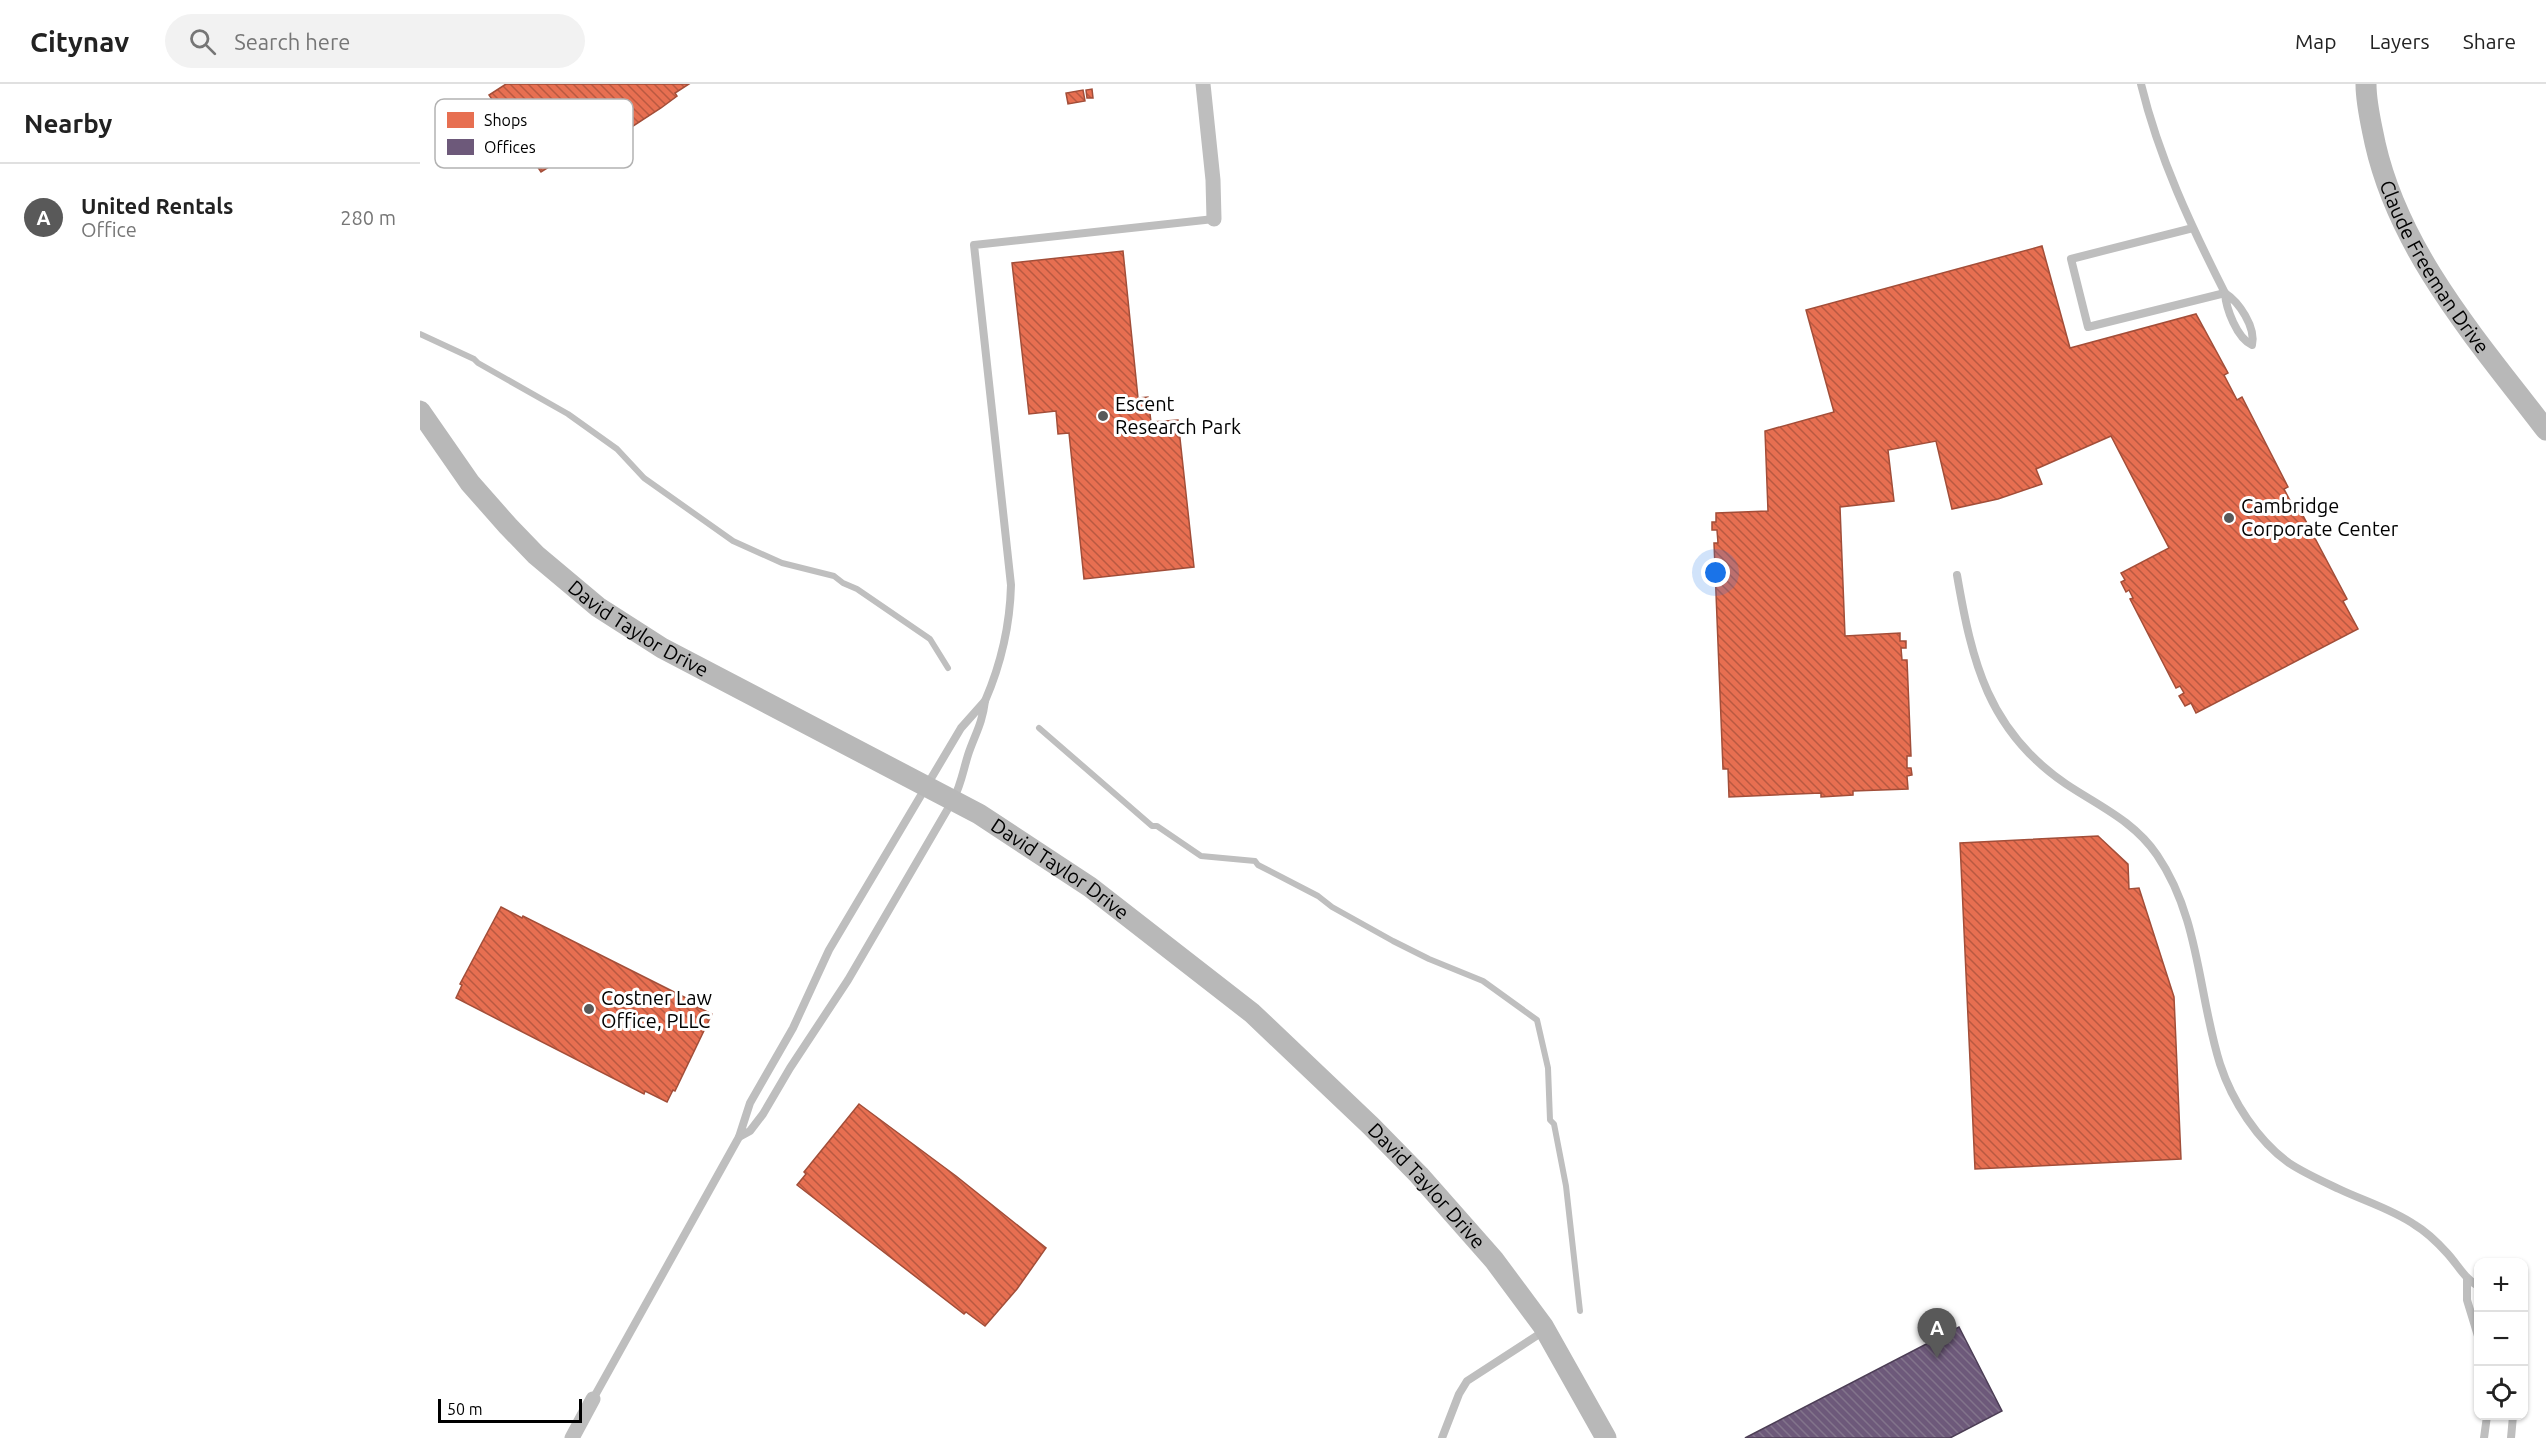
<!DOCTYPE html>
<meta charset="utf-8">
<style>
body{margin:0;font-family:Ubuntu,sans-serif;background:#f2f2f2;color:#222}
.controls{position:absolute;right:18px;bottom:18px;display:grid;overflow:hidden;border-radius:12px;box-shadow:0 2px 4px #0004}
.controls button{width:54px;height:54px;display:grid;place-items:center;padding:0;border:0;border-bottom:2px solid #e0e0e0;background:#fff;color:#222;font:30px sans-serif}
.scale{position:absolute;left:18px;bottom:15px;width:144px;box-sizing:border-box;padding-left:6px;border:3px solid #000;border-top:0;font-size:16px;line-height:21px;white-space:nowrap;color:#000;-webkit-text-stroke:4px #fff;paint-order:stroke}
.you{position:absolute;left:1296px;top:489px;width:21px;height:21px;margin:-15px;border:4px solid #fff;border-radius:50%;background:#1a73e8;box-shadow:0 0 0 9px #1a73e833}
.badge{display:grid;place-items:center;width:39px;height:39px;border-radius:50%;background:#595959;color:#fff;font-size:20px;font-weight:700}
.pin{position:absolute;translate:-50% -50px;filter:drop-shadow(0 2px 3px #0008)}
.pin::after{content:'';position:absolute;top:32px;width:21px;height:18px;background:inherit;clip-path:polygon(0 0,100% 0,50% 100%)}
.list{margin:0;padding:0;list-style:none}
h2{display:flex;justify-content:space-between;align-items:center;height:78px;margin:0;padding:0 24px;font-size:26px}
h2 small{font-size:20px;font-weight:400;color:#767676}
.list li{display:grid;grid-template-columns:39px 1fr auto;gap:18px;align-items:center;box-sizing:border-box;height:108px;padding:0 24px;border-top:2px solid #e0e0e0}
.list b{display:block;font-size:22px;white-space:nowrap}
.list p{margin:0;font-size:20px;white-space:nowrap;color:#767676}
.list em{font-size:20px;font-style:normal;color:#767676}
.icon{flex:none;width:33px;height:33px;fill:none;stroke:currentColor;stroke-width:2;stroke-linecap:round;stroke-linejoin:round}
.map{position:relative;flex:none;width:2126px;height:1354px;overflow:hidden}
header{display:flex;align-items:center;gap:36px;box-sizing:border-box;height:84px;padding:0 30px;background:#fff;border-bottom:2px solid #e0e0e0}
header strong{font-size:28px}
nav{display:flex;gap:33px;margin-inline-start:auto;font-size:21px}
.search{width:420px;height:54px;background:#f2f2f2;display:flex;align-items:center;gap:15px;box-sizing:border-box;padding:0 21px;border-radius:33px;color:#767676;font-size:22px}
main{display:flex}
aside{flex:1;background:#fff}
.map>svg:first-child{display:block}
.shops{fill:url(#shops-back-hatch);stroke:#a24e39;stroke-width:1.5}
.offices{fill:url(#offices-back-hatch);stroke:#4c3e55;stroke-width:1.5}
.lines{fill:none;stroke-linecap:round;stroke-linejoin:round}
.stream{stroke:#bfbfbf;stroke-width:6}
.lane{stroke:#bebebe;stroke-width:8}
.street{stroke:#bebebe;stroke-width:15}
.secondary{stroke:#b8b8b8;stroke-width:21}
.poi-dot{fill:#595959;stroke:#fff;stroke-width:2}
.labels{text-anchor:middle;stroke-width:6;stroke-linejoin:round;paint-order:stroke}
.street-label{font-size:20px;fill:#000;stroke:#fff}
.poi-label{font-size:20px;fill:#000;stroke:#fff;text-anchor:start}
.key{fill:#fff;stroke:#b2b2b2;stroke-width:1.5}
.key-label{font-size:16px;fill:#000}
</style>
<header>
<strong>Citynav</strong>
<div class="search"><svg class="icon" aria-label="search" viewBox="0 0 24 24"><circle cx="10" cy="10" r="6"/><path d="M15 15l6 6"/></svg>Search here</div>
<nav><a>Map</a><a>Layers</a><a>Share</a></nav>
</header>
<main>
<aside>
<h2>Nearby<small></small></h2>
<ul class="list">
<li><span class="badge">A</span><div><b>United Rentals</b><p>Office</p></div><em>280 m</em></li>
</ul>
</aside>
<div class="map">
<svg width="2126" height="1354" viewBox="0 0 2126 1354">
<defs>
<pattern id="shops-back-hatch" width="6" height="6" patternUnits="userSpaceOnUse" patternTransform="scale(1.5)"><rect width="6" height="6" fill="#e76f51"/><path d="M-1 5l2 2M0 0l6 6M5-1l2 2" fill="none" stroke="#b95941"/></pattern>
<pattern id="offices-back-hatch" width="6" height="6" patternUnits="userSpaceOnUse" patternTransform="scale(1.5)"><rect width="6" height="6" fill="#6d597a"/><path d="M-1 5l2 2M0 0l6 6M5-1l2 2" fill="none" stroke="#82748b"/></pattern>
</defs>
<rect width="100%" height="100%" fill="#fff"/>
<g class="shops">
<polygon points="86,0 269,0 255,9 257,12 241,24 207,46 205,44 193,52 190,47 145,77 143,74 121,88 69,11"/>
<polygon points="672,5 673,14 667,14 666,6"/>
<polygon points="663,6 665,17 648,20 646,9"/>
<polygon points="1622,162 1650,264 1776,230 1808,289 1804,291 1817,316 1822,313 1868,403 1864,405 1876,428 1880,426 1927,515 1923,517 1938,545 1776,629 1771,619 1765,622 1759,612 1764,609 1760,602 1756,604 1710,515 1713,514 1709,506 1706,508 1701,498 1705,496 1701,489 1749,464 1691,352 1616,385 1622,400 1578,415 1532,425 1516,357 1468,366 1474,417 1420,423 1425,552 1480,549 1480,557 1486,557 1486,564 1481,564 1482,576 1487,576 1491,672 1487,672 1487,684 1491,684 1492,691 1487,692 1488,705 1433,707 1433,711 1401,713 1401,709 1309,713 1308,685 1303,685 1294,459 1298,459 1297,446 1292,446 1292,438 1296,438 1296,429 1348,427 1345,347 1414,328 1386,226"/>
<polygon points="703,167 718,314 728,313 731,338 758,336 774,483 664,495 649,349 638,350 636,327 609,330 592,179"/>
<polygon points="1678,752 1708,780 1709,805 1719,804 1754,913 1761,1075 1555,1085 1540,759"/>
<polygon points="81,823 102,834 103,832 272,917 271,920 292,930 255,1007 253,1006 247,1018 225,1007 224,1010 36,914 42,901 40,900"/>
<polygon points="439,1020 536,1092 626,1164 597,1205 565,1242 546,1228 544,1230 377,1101 386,1090 384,1088"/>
</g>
<polygon class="offices" points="1539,1243 1582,1327 1530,1354 1325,1354"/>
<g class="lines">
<g class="stream">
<polyline points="0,250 54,275 58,279 148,330 197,365 224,394 313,457 362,479 414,492 423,499 437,505 510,555 528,584"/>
<polyline points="619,644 732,742 737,742 781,772 835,777 838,781 898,812 912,823 973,857 1009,875 1063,897 1117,936 1128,984 1130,1036 1134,1040 1146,1102 1160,1227"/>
</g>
<g class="lane">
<path d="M1721 0C1739 74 1771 142 1805 209L1668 243 1651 175 1773 144"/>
<path d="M1805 209C1819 218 1836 243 1832 261 1817 254 1806 225 1805 209Z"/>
<path d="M1537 491C1552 578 1568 647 1646 700 1679 722 1714 737 1737 771 1780 834 1778 910 1800 980 1812 1017 1838 1057 1869 1079 1884 1089 1902 1097 1919 1105 1944 1117 1972 1125 1995 1141 2007 1148 2017 1158 2027 1169 2038 1181 2044 1194 2058 1202"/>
<path d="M565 617C562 641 555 650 548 671 543 687 541 701 533 716L428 896 370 984 343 1030 330 1047 319 1053 330 1019 373 944 409 866 541 644Z"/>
<path d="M565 617C581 580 590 541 591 501L554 161 794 135"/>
<polyline points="2047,1196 2047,1216 2058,1252"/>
<polyline points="173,1315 319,1053"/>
<polyline points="1022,1354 1039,1310 1047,1297 1124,1247"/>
<polyline points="2064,1354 2067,1332"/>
<polyline points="2091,1354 2093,1332"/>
</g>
<g class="street">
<polyline points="783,0 793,96 794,135"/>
<polyline points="152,1354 173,1315"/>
</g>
<g class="secondary">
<path id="s1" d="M1946 0C1946 20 1951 39 1955 59 1980 170 2059 258 2126 346"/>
<path id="s2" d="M0 327 50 399 88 442 116 471 178 523 242 564 559 730 670 803 832 929 951 1042 999 1091 1074 1176 1123 1242 1186 1354"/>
</g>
</g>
<g class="poi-dot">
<circle cx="683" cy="332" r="6"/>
<circle cx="1809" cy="434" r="6"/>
<circle cx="169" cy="925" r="6"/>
</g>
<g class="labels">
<g class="street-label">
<text dy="7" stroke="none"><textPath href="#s1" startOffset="198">Claude Freeman Drive</textPath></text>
<text dy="7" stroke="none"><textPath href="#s2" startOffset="312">David Taylor Drive</textPath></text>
<text dy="7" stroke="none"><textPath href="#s2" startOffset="798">David Taylor Drive</textPath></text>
<text dy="7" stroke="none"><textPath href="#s2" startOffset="1284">David Taylor Drive</textPath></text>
</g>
<g class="poi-label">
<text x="695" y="327">Escent<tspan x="695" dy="23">Research Park</tspan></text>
<text x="1821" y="429">Cambridge<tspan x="1821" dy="23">Corporate Center</tspan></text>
<text x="181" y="921">Costner Law<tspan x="181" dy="23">Office, PLLC</tspan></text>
</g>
</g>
<rect x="15" y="15" width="198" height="69" rx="9" class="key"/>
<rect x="27" y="28" width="27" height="16" fill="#e76f51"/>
<rect x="27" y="55" width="27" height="16" fill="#6d597a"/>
<g class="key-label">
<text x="64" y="42">Shops</text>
<text x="64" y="69">Offices</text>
</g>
</svg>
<div class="controls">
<button>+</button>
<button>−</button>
<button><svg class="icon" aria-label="locate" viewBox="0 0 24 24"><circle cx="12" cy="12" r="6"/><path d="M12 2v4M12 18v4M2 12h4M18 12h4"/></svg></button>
</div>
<div class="scale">50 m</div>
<div class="you"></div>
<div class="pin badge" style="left:1517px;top:1274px">A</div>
</div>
</main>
